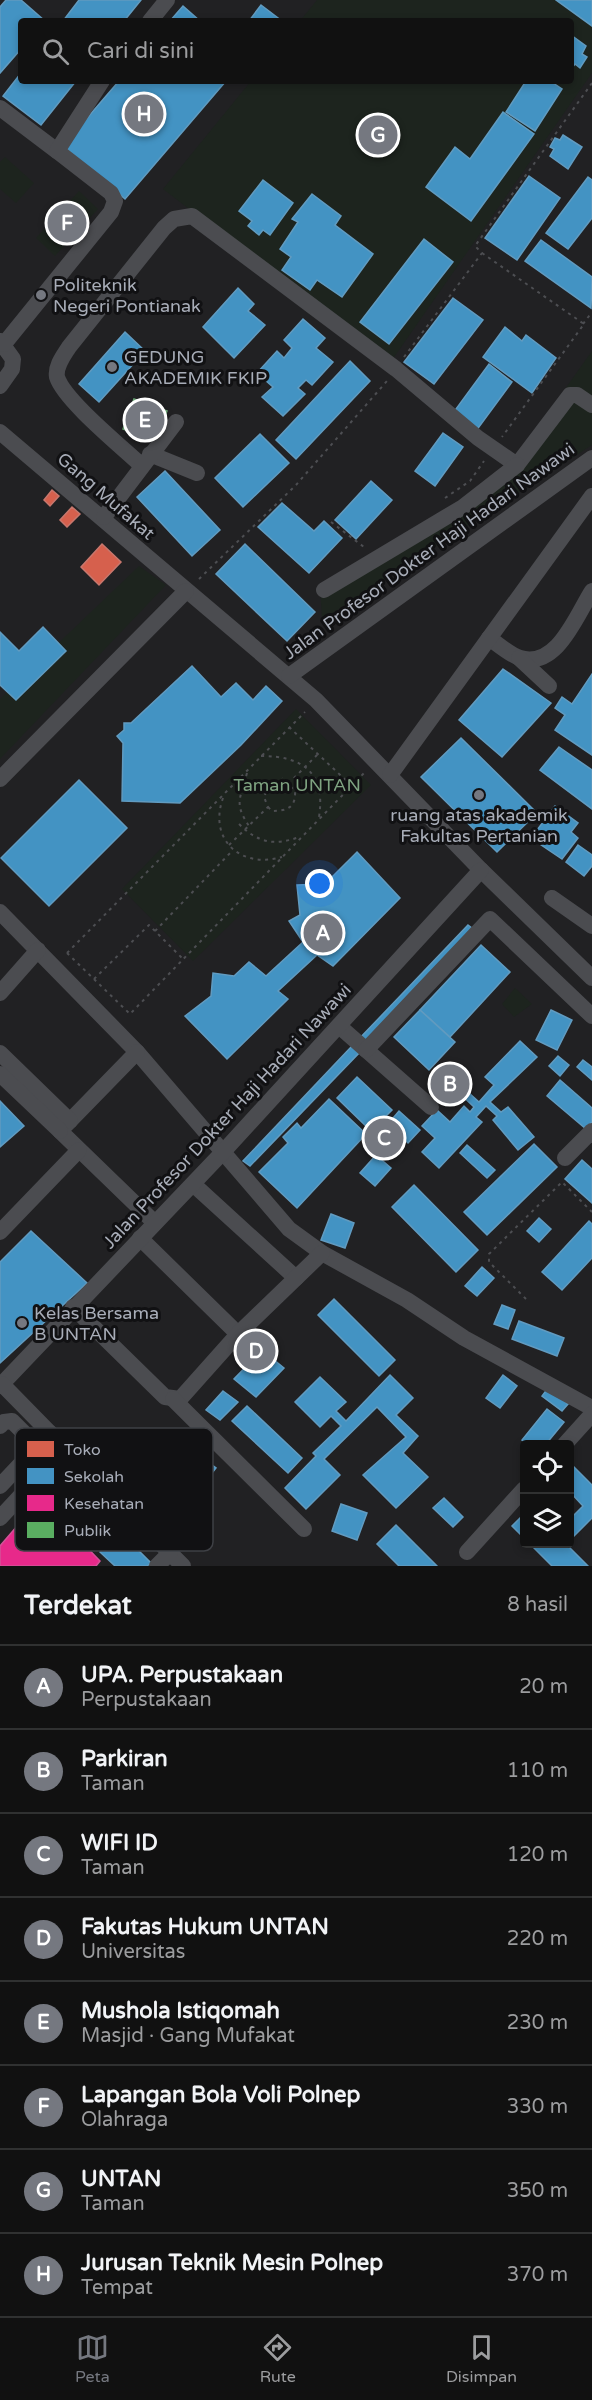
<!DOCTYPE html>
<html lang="id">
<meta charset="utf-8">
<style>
body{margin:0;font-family:"Varela Round",sans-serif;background:#1e1f1f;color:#f1f3f6}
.controls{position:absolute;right:18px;bottom:18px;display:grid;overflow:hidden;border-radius:6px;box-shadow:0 3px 9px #0003}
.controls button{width:54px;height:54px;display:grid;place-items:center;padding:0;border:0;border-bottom:2px solid #303131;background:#111;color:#f1f3f6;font:30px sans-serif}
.you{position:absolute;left:320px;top:884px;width:21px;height:21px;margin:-15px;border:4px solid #fff;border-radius:50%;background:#1a73e8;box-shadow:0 0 0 9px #1a73e833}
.badge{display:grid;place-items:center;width:39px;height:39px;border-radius:50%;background:#757880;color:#fff;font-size:20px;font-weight:700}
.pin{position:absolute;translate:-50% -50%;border:3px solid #fff;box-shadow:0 2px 6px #0006}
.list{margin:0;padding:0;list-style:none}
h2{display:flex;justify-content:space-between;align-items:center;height:78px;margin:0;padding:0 24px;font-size:26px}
h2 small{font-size:20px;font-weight:400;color:#9c9d9f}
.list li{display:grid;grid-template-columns:39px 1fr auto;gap:18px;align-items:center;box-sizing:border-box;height:84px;padding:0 24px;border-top:2px solid #303131}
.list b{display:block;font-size:22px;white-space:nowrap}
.list p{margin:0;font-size:20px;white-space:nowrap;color:#9c9d9f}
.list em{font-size:20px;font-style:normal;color:#9c9d9f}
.icon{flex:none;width:33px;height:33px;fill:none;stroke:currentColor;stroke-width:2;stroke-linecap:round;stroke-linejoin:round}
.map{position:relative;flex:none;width:592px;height:1566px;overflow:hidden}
.search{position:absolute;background:#111;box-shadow:0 3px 9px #0003;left:18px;right:18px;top:18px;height:66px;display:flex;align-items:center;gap:15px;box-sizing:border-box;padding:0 21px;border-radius:6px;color:#9c9d9f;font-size:22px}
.sheet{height:750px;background:#111}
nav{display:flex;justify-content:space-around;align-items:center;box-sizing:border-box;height:84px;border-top:2px solid #303131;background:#111;font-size:16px;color:#9c9d9f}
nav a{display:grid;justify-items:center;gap:3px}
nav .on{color:#757880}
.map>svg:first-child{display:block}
.built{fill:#212123;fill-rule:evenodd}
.green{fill:#1d241e}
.shops{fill:#d6604d;stroke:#c8776d;stroke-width:1.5}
.schools{fill:#4393c3;stroke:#619bc0;stroke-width:1.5}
.health{fill:#e7298a;stroke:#d45198;stroke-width:1.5}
.public{fill:#5aae61;stroke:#71ae7b;stroke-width:1.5}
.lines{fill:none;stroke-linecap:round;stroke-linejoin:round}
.path{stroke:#4d4e52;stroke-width:2;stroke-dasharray:3 4.5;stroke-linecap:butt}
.minor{stroke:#4b4c50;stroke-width:16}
.poi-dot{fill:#757880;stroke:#111113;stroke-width:2}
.labels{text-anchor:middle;stroke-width:6;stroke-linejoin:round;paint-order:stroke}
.poi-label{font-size:18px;fill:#a8adb8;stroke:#111113;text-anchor:start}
.street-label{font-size:18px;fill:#a8adb8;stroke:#111113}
.park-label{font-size:18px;fill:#7fa381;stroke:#111113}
.key{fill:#111113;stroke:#3e4045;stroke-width:1.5}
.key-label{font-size:16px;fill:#a8adb8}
</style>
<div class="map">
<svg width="592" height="1566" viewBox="0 0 592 1566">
<rect width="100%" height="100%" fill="#171717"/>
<path class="built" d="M0 0H592V1566H0ZM21 21H571V81H21ZM524 1444H570V1544H524Z"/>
<g class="green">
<polygon points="317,0 592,0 592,73 390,363 163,189 251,81 571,81 571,21 300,21"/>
<polygon points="5,157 34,183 16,203 0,189 0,162"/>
<polygon points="79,191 98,209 55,256 36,238"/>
<polygon points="592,351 592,445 322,620 320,585 433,533 516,458"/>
<polygon points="139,566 166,585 0,759 0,699"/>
<polygon points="296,709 371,785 193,961 122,889"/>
<polygon points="515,988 532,1004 514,1017 502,1004"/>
</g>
<g class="shops">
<polygon points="52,490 59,496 50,506 44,500"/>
<polygon points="72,507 80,514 67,527 60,520"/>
<polygon points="102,544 121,562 99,585 81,567"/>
</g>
<g class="schools">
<polygon points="6,0 21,0 45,21 21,21 21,49 0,73 0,7"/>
<polygon points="79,0 141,0 124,21 63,21"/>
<polygon points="556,0 592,0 592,26"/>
<polygon points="261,5 282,21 249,21"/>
<polygon points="183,6 200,21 170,21"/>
<polygon points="571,35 586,46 582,54 587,57 580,68 575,64 571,69"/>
<polygon points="21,73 21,81 76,81 41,125 3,96"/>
<polygon points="119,81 226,81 125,199 63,146"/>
<polygon points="526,81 550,81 562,89 535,131 506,112"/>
<polygon points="503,112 534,134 471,221 426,187 455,147 470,159"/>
<polygon points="563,135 582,147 568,169 550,156 554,149 550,147 555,138 560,140"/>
<polygon points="529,176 560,198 517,260 485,238"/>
<polygon points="588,177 592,180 592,218 568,249 546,233"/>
<polygon points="263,180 293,203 270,235 263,230 259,235 248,226 252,221 239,211"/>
<polygon points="312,194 341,216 335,225 373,254 342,297 317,280 310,290 282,270 291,257 280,249 298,222 292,219"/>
<polygon points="424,239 453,262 389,344 360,322"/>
<polygon points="541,240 592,277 591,308 525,261"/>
<polygon points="238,288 254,304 248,311 265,325 234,358 203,327"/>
<polygon points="453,298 483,320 434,384 404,362"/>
<polygon points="303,319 325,338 316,348 333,362 312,385 306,380 298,388 305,394 283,416 262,397 273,387 257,373 277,351 284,358 292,348 284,340"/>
<polygon points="505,327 522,341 526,335 556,358 532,393 483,357"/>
<polygon points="125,332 145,351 99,402 79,384"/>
<polygon points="350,361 370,381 296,459 276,440"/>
<polygon points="489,364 512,382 476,431 453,413"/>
<polygon points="443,433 463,447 435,486 415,471"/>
<polygon points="260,434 289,463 243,507 215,478"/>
<polygon points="165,471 220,530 192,556 137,497"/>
<polygon points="371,481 392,500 356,539 335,520"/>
<polygon points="282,503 314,531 324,521 342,538 309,573 258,527"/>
<polygon points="245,544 315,612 287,641 216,574"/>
<polygon points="43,627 66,651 16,700 0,685 0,632 19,651"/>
<polygon points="192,666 221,697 236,683 253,700 266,686 282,701 241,745 180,803 122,801 123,743 117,736 124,730 124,723 131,723"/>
<polygon points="503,669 551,703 502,757 459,720"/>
<polygon points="592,674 592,755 555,730 565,715 555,708 562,697 572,704"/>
<polygon points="461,738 537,813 497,852 421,777"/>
<polygon points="559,747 592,770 592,809 540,770"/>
<polygon points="79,780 127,828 49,906 1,858"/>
<polygon points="555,806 578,823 571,832 578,838 562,859 531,838"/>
<polygon points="578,845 592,855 592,866 584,876 566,862"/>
<polygon points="357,852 400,898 333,966 317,955 278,991 288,999 227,1059 185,1016 211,996 213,973 234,976 249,962 266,976 303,942 289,921 300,915 297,885 325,884"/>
<polygon points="468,925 476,931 366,1044 359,1039"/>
<polygon points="481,945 510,972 450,1037 420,1010"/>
<polygon points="420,1010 455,1042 429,1070 394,1037"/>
<polygon points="551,1010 572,1020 557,1050 536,1040"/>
<polygon points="520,1041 537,1057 490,1102 501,1112 508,1107 534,1137 518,1150 493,1120 497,1116 486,1106 476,1117 482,1122 439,1168 422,1152 435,1138 422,1126 437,1110 450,1122 464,1106 470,1112 474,1107 455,1089 447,1099 435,1087 448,1074 479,1102 494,1085 485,1077"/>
<polygon points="352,1046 360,1052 250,1166 243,1161"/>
<polygon points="558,1056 569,1065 560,1076 549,1066"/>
<polygon points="583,1060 592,1067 592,1080 577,1067"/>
<polygon points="357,1077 392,1110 371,1131 337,1098"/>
<polygon points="560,1080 592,1108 592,1122 586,1129 547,1096"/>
<polygon points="329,1099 366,1134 297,1208 259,1172 288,1143 283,1137 297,1123 301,1128"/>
<polygon points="0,1101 24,1126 0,1147"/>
<polygon points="399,1111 420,1130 408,1143 388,1124"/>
<polygon points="534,1144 557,1167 487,1235 464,1212"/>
<polygon points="467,1145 495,1170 487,1178 460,1153"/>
<polygon points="376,1155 391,1168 375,1186 360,1173"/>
<polygon points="582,1160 592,1169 592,1203 565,1179"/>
<polygon points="414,1185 478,1250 456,1272 392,1207"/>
<polygon points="331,1214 354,1223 345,1248 321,1240"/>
<polygon points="539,1218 551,1229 539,1242 527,1231"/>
<polygon points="589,1221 592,1224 592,1258 562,1290 542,1272"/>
<polygon points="31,1231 87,1283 0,1363 0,1262"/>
<polygon points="482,1267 494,1278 477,1296 465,1286"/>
<polygon points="334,1299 395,1360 379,1376 318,1315"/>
<polygon points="502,1305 515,1310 508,1329 494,1324"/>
<polygon points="519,1321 564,1338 557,1356 512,1339"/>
<polygon points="262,1350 284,1368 256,1397 234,1379"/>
<polygon points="390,1375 413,1398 396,1415 418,1436 403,1453 428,1477 396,1508 363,1475 406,1437 377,1407 324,1459 340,1475 306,1509 285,1488 316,1456 313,1453 341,1426 331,1416 320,1427 295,1402 320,1377 346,1402 336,1411 346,1421"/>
<polygon points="503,1375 517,1386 500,1408 486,1398"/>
<polygon points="548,1388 568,1404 562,1411 542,1396"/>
<polygon points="223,1391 238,1402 220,1420 206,1410"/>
<polygon points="247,1406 302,1458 288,1473 232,1421"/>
<polygon points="547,1409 564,1422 546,1444 528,1444 522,1440"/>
<polygon points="189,1448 216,1468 173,1523 146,1503"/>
<polygon points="570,1463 592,1485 592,1518 570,1540 570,1519 583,1506 570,1492"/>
<polygon points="444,1498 463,1517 453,1527 433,1508"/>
<polygon points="341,1504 367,1513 357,1540 332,1531"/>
<polygon points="524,1514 524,1538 512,1526"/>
<polygon points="396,1525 437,1566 399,1566 377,1544"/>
<polygon points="120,1532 151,1563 147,1566 115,1566 100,1552"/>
<polygon points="530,1544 566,1544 588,1566 552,1566"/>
</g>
<polygon class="health" points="61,1475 93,1510 73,1533 100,1561 96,1566 0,1566 0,1546"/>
<polygon class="public" points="134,399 167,411 155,441 123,429"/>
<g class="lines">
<g class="path">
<polyline points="482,253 584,324 502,437"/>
<polyline points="583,324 592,312"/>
<polyline points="404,357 482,253 475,246 592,83"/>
<polyline points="445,498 470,481 484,461"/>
<polyline points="331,522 364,547"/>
<polyline points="199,579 296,485 387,381"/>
<polyline points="289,727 352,786"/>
<path d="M261 756C303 756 326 773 319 817"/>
<path d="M247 773C239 802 234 804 251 829"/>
<path d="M223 798C208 840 241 869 282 857"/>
<path d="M268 807 272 811C288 811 296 807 295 791L282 778"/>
<path d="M239 824C258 843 275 846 299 837"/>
<polyline points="229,845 268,807 264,797 267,790 274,787 283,789 318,754"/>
<polyline points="155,931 233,850"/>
<polyline points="67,953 130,1014 364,773"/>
<polyline points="67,953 305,712"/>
<polyline points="94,979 149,925 183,959"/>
<polyline points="526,1299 489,1262 489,1254 562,1182 592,1212"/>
</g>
<g class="minor">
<polyline points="150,21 167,0"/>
<polyline points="0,108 57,151"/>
<polyline points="0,341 13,359 12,369 0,386"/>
<polyline points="4,344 111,212 115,201 111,193 57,151 102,81"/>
<polyline points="0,432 316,700 481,870 592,978"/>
<polyline points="150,454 197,473"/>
<path d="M141 465C122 447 64 400 57 377 55 366 64 355 69 347L164 228 174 219 192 216 396 369 478 438 517 465 570 395H577L592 405"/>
<polyline points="104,517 176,422"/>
<polyline points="324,590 463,507 517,465"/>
<path d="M489 638C498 644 510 655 520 658 557 669 576 616 592 591"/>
<polyline points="519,658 549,686"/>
<polyline points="289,676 592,458"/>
<polyline points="390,775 592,496"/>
<polyline points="0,779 186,591"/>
<polyline points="552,898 592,926"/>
<polyline points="0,912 137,1052 289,1229 322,1253 407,1300 464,1338 592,1408"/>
<polyline points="0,993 38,950"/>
<polyline points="339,1026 431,1107"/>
<polyline points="366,1050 490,919 592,1016"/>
<polyline points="137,1052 60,1131 155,1223"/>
<polyline points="0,1053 70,1121"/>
<polyline points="0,1074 60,1131"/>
<polyline points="565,1158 592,1131"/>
<polyline points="193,1184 296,1278"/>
<polyline points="0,1232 79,1150"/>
<polyline points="140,1238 238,1334"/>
<polyline points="73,1307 165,1397 180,1399 238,1334 322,1253"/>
<polyline points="0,1386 223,1152 481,870"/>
<polyline points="173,1399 304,1529"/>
<polyline points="0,1426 4,1422 12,1421 37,1446"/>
<polyline points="50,1433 183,1566"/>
<polyline points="565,1444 592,1414"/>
<polyline points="0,1486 50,1433 2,1384"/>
<polyline points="118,1500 98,1524 107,1536 133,1515"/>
<polyline points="0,1518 65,1448"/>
<polyline points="467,1552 524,1489"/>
<polyline points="157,1566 170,1553"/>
</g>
</g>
<g class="poi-dot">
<circle cx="41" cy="295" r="6"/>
<circle cx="112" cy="367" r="6"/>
<circle cx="479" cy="795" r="6"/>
<circle cx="22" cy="1323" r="6"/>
</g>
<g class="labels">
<g class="poi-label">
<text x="53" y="291">Politeknik<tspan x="53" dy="21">Negeri Pontianak</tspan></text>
<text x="124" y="363">GEDUNG<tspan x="124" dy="21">AKADEMIK FKIP</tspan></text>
<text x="479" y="821" text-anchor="middle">ruang atas akademik<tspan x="479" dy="21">Fakultas Pertanian</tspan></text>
<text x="34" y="1319">Kelas Bersama<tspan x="34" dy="21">B UNTAN</tspan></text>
</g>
<g class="street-label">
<text transform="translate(106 496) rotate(41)" y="6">Gang Mufakat</text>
<text transform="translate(429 551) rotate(-36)" y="6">Jalan Profesor Dokter Haji Hadari Nawawi</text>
<text transform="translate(227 1116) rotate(-47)" y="6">Jalan Profesor Dokter Haji Hadari Nawawi</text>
</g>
<g class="park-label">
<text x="297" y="791">Taman UNTAN</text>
</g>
</g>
<rect x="15" y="1428" width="198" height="123" rx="9" class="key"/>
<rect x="27" y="1441" width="27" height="16" fill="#d6604d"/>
<rect x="27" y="1468" width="27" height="16" fill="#4393c3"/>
<rect x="27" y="1495" width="27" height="16" fill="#e7298a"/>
<rect x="27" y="1522" width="27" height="16" fill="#5aae61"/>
<g class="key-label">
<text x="64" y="1455">Toko</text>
<text x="64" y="1482">Sekolah</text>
<text x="64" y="1509">Kesehatan</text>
<text x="64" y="1536">Publik</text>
</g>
</svg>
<div class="controls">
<button><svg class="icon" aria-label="locate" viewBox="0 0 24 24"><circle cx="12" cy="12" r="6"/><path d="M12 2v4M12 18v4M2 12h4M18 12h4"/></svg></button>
<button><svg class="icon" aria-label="layers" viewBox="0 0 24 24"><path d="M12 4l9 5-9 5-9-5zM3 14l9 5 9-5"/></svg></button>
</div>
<div class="you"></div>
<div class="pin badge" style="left:323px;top:933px">A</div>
<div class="pin badge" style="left:450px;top:1084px">B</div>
<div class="pin badge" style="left:384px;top:1138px">C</div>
<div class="pin badge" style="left:256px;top:1351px">D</div>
<div class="pin badge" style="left:145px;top:420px">E</div>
<div class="pin badge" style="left:67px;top:223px">F</div>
<div class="pin badge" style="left:378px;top:135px">G</div>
<div class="pin badge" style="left:144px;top:114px">H</div>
<div class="search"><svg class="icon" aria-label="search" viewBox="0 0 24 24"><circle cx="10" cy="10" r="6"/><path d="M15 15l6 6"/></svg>Cari di sini</div>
</div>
<section class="sheet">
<h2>Terdekat<small>8 hasil</small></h2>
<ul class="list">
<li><span class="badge">A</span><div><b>UPA. Perpustakaan</b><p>Perpustakaan</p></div><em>20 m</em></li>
<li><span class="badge">B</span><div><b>Parkiran</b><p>Taman</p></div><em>110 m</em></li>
<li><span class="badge">C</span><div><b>WIFI ID</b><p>Taman</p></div><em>120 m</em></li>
<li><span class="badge">D</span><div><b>Fakutas Hukum UNTAN</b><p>Universitas</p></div><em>220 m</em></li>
<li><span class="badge">E</span><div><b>Mushola Istiqomah</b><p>Masjid · Gang Mufakat</p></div><em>230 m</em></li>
<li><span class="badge">F</span><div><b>Lapangan Bola Voli Polnep</b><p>Olahraga</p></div><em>330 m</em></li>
<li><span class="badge">G</span><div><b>UNTAN</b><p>Taman</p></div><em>350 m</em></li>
<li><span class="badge">H</span><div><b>Jurusan Teknik Mesin Polnep</b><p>Tempat</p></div><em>370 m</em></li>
</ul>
</section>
<nav>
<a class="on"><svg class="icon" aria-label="map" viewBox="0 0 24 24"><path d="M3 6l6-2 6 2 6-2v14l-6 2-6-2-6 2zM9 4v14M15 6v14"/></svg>Peta</a>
<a><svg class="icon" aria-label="directions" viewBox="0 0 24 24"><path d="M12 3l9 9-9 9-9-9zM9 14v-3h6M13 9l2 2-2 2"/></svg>Rute</a>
<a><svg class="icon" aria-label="saved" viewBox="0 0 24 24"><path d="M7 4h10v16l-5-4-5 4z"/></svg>Disimpan</a>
</nav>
